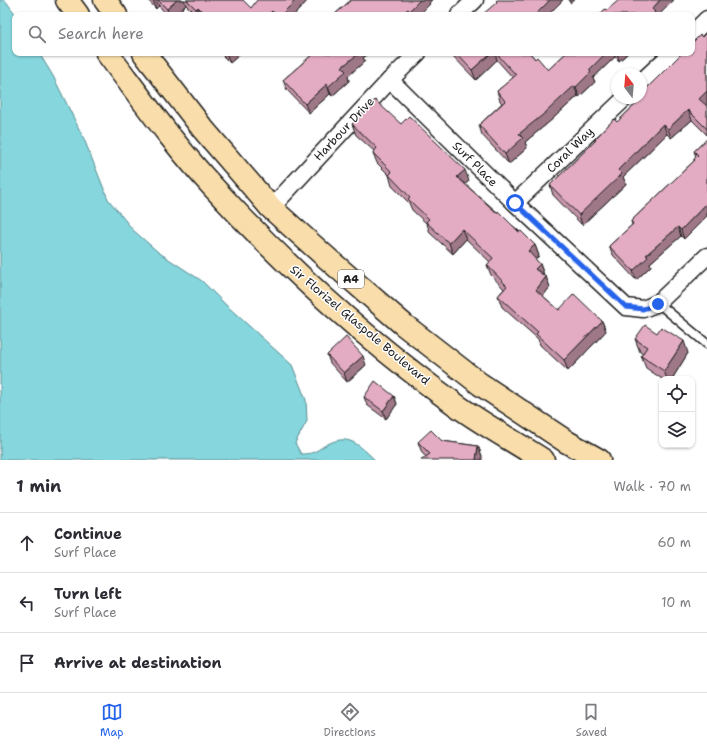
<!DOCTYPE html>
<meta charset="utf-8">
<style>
body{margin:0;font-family:"Shantell Sans",sans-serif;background:#f7f7f7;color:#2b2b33}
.controls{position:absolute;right:12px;bottom:12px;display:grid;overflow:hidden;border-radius:8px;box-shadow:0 1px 3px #0004}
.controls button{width:36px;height:36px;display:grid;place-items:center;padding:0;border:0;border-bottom:1px solid #e1e1e2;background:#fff;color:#2b2b33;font:20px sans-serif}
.compass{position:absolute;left:611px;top:68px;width:36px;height:36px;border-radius:50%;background:#fff;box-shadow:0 1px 3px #0004;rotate:344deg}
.stop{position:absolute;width:12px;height:12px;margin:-9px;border:3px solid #2563eb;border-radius:50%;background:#fff}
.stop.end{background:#2563eb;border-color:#fff;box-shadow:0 1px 4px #0008}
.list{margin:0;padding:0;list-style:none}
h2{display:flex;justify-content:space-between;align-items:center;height:52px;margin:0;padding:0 16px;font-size:17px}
h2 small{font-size:13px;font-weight:400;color:#7c7c81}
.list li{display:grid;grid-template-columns:26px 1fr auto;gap:12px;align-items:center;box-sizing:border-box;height:60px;padding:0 16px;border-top:1px solid #e1e1e2}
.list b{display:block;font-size:15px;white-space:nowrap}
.list p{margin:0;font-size:13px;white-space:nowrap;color:#7c7c81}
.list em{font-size:13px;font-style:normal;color:#7c7c81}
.icon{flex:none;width:22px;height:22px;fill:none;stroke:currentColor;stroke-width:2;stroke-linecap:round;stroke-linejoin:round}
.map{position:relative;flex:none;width:707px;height:460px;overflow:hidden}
.search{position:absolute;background:#fff;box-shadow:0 1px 3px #0004;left:12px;right:12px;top:12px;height:44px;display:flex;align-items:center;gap:10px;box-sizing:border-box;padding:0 14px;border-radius:8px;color:#7c7c81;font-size:15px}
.sheet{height:232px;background:#fff}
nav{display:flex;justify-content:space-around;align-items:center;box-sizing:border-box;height:56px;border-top:1px solid #e1e1e2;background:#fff;font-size:11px;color:#7c7c81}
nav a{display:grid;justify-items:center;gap:2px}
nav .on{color:#2563eb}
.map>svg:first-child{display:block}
.water{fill:#85d6dd;stroke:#5b8c90}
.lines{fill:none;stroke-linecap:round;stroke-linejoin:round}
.lane-casing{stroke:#1c1c1c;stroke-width:11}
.street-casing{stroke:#1c1c1c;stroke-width:19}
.highway-casing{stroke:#1c1c1c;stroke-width:25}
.lane{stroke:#fff;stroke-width:8}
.street{stroke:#fff;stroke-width:16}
.highway{stroke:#f9deab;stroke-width:22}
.wall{fill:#c394a8;stroke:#1c1c1c}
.shaded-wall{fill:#9f7888;stroke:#1c1c1c}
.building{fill:#e3acc3;stroke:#1c1c1c}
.route{stroke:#2563eb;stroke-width:5}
.labels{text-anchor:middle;stroke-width:3;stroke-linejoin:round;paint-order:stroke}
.shield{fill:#fff;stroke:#606060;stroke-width:1}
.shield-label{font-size:11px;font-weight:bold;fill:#1c1c1c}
.street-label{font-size:12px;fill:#1c1c1c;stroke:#fff}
</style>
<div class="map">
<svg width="707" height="460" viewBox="0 0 707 460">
<rect width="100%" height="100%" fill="#fff"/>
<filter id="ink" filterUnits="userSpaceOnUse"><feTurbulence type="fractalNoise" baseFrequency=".025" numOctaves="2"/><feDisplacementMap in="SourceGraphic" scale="8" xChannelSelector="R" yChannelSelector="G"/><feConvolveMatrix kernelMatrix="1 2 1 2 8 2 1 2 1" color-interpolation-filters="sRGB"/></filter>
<g filter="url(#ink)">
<path class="water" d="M0 0H5L16 15 15 53H39L53 76 84 139 108 199 133 230 158 252 202 281 226 305 292 365 306 400 307 421 295 443 301 454C312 454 315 452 324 446 348 432 358 444 375 460H0Z"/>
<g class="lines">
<g class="lane-casing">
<polyline id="lane" points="658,303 707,344"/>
</g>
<g class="street-casing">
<g id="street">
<polyline points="459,15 475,0"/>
<polyline points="692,34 707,19"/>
<polyline points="390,80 515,203 626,307 643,309 658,303 707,256"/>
<polyline points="641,82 672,53"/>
<polyline points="515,203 625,98"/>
<polyline points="271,208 390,80 418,53"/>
</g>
</g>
<g class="highway-casing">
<g id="highway">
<polyline points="67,0 78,15"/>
<polyline points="105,0 116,15"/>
<path d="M107 53C141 98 175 146 214 188 287 268 371 344 459 407 486 426 515 442 543 460"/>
<polyline points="144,53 203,129 271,208 328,259 404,325 480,384 567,442 599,460"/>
</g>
</g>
<use href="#lane" class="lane"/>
<use href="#street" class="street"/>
<use href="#highway" class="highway"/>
</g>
<g class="wall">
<polygon points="148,0 243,0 251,8 308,0 294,15 196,15 186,5 175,15 167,15 159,6 156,9"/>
<polygon points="351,0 432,0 429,3 430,4 419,15 334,15"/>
<polygon points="707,32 707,104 706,105 707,106 707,135 692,120 671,138 667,134 623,177 626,184 582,225 553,195 550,185 595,141 595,139 617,122 639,101 638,98 641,98"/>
<polygon points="220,53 241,53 230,63"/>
<polygon points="314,53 369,53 363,58 365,61 348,76 349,81 332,96 330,94 309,113 287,90 283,80"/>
<polygon points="450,53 530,53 535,59 548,70 566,53 628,53 619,61 615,57 593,78 595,82 579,97 578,96 548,123 525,142 527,148 509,164 482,135 479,125 502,103 500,101 497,91 513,78 497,60 476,80"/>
<polygon points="352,124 401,124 469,181 465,184 535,245 539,256 535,259 540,264 544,275 546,277 550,287 543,296 559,310 602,321 606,331 568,371 540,345 538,339 502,307 498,296 504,289 491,275 487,265 490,262 466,239 453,254 430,233 427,224 412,210 409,203 392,186 389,175 377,163 373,153 374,151 356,135"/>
<polygon points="707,139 707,216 684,239 681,236 650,263 651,266 636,280 613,255 609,246 632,225 631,221 694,161 694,159 696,157 694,151"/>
<polygon points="635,339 688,353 672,379 662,379 646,368 641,356 643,354 640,352"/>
<polygon points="327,355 366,365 347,382 330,363"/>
<polygon points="394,396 397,404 386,419 367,405 364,397"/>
<polygon points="442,441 478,446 482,456 426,457 422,453 418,442"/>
</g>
<g class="shaded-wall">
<polygon points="153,0 156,0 159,6 156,9"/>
<polygon points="177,0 184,0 186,5 175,15 169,15 167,9"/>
<polygon points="296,0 308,0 294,15 281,15"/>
<polygon points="420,0 432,0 429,3 430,4 419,15 411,15 409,11"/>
<polygon points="550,0 563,0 548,15 536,15 536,14"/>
<polygon points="569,0 574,0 570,3"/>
<polygon points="660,0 674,0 659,15 652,15 652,9"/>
<polygon points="198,7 201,15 198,15 196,9"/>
<polygon points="408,9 410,15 401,15"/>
<polygon points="272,11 273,15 268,15"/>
<polygon points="226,53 241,53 230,63"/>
<polygon points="359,53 369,53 363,58 365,61 348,76 349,81 332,96 328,87 342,67"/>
<polygon points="491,53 495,53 497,60 476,80 472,70"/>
<polygon points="606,53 614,53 615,57 593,78 595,82 579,97 576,87 589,70"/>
<polygon points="617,53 628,53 619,61"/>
<polygon points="327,84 330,94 309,113 305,104"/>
<polygon points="574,86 578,96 548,123 525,142 527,148 509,164 505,154 519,134"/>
<polygon points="707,91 707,104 703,108 699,99"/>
<polygon points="688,110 692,120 671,138 668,129"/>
<polygon points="663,124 667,134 623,177 626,184 582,225 579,215 618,170"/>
<polygon points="465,170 469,181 461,188 457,177"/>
<polygon points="707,203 707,216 684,239 681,230"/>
<polygon points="678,227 681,236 650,263 651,266 636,280 633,271 646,255"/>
<polygon points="462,229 466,239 453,254 449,243"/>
<polygon points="535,245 539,256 532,262 528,251"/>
<polygon points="540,264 544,275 535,269"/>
<polygon points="546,277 550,287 540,300 536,290"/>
<polygon points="602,321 606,331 568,371 564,360"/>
<polygon points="684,341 688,353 672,379 667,379 664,371"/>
<polygon points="363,356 366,365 347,382 344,373"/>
<polygon points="394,396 397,404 386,419 383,411"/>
<polygon points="478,446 482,456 482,460 476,460"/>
</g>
<g class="building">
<polygon points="158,0 177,0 167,9"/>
<polygon points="187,0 243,0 251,8 257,0 296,0 281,15 276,15 272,11 268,15 206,15 198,7 196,9"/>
<polygon points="351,0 420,0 409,11 408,9 401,15 334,15"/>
<polygon points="497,0 550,0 536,14 536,15 482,15 497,2 496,1"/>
<polygon points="619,0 660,0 652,9 655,12 652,15 599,15 605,9 607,10"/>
<polygon points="328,13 330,15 326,15"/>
<polygon points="707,32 707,91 699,99 707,106 707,129 688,110 668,129 663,124 618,170 622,174 579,215 550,185 596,140 595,139 614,119 617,122 640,100 638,98 641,98 641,94 682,53 692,53 692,43 700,35 702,37"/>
<polygon points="314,53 359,53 342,67 346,71 328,87 327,84 305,104 283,80"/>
<polygon points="456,53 491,53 472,70"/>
<polygon points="496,53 530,53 535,59 537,57 548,70 566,53 606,53 589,70 591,72 576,87 574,86 545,113 519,134 523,138 505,154 479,125 505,101 497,91 516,75"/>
<polygon points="375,100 401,124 409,116 465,170 457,177 497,213 498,211 519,232 521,231 535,245 528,251 540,264 535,269 546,277 536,290 559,310 574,294 602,321 564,360 536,334 538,332 498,296 507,286 487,265 493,258 462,229 449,243 426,222 429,219 408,199 410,197 389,175 392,172 373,153 377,148 352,124"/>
<polygon points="707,139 707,203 681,230 678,227 646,255 648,257 633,271 609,246 633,224 631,221 695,160 694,159 698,155 694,151"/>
<polygon points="645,325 657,333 661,327 684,341 664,371 641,356 647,347 635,339"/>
<polygon points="346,337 363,356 344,373 327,355"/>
<polygon points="375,381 394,396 383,411 364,397"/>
<polygon points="431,430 442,441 478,446 476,460 421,460 430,454 418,442"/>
</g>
</g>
<g class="lines" filter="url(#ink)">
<polyline class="route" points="515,203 626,307 643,309 658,304"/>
</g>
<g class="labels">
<rect class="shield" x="338" y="270" width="26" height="18" rx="3"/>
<g class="shield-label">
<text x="351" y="283">A4</text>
</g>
<g class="street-label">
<text transform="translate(344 129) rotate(-47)" y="4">Harbour Drive</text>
<text transform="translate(570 150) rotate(-44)" y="4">Coral Way</text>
<text transform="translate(475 164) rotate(45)" y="4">Surf Place</text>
<text transform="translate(360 325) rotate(40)" y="4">Sir Florizel Glaspole Boulevard</text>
</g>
</g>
</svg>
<div class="controls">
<button><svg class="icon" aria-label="locate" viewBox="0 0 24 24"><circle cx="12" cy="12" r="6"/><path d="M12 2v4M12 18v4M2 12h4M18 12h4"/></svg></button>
<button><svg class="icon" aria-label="layers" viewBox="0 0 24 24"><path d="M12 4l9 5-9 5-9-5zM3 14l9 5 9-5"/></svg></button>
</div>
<svg class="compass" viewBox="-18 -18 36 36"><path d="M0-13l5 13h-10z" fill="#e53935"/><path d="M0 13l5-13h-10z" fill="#7c7c81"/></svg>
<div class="stop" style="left:515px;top:203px"></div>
<div class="stop end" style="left:658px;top:304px"></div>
<div class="search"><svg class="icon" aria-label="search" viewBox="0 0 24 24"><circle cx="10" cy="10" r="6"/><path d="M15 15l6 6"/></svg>Search here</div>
</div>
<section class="sheet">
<h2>1 min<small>Walk · 70 m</small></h2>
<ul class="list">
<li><svg class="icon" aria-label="ahead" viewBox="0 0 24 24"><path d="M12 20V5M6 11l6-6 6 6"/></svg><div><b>Continue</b><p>Surf Place</p></div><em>60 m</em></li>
<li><svg class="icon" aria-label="left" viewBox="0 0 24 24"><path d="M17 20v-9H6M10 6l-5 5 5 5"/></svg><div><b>Turn left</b><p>Surf Place</p></div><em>10 m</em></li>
<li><svg class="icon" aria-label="arrive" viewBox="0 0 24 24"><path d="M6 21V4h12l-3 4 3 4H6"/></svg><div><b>Arrive at destination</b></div></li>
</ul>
</section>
<nav>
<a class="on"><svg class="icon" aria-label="map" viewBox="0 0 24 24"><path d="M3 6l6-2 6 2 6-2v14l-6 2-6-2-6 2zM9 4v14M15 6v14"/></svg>Map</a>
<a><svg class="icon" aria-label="directions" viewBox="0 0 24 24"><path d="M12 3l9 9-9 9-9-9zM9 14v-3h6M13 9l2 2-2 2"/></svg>Directions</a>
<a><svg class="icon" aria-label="saved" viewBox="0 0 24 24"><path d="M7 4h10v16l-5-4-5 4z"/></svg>Saved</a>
</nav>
